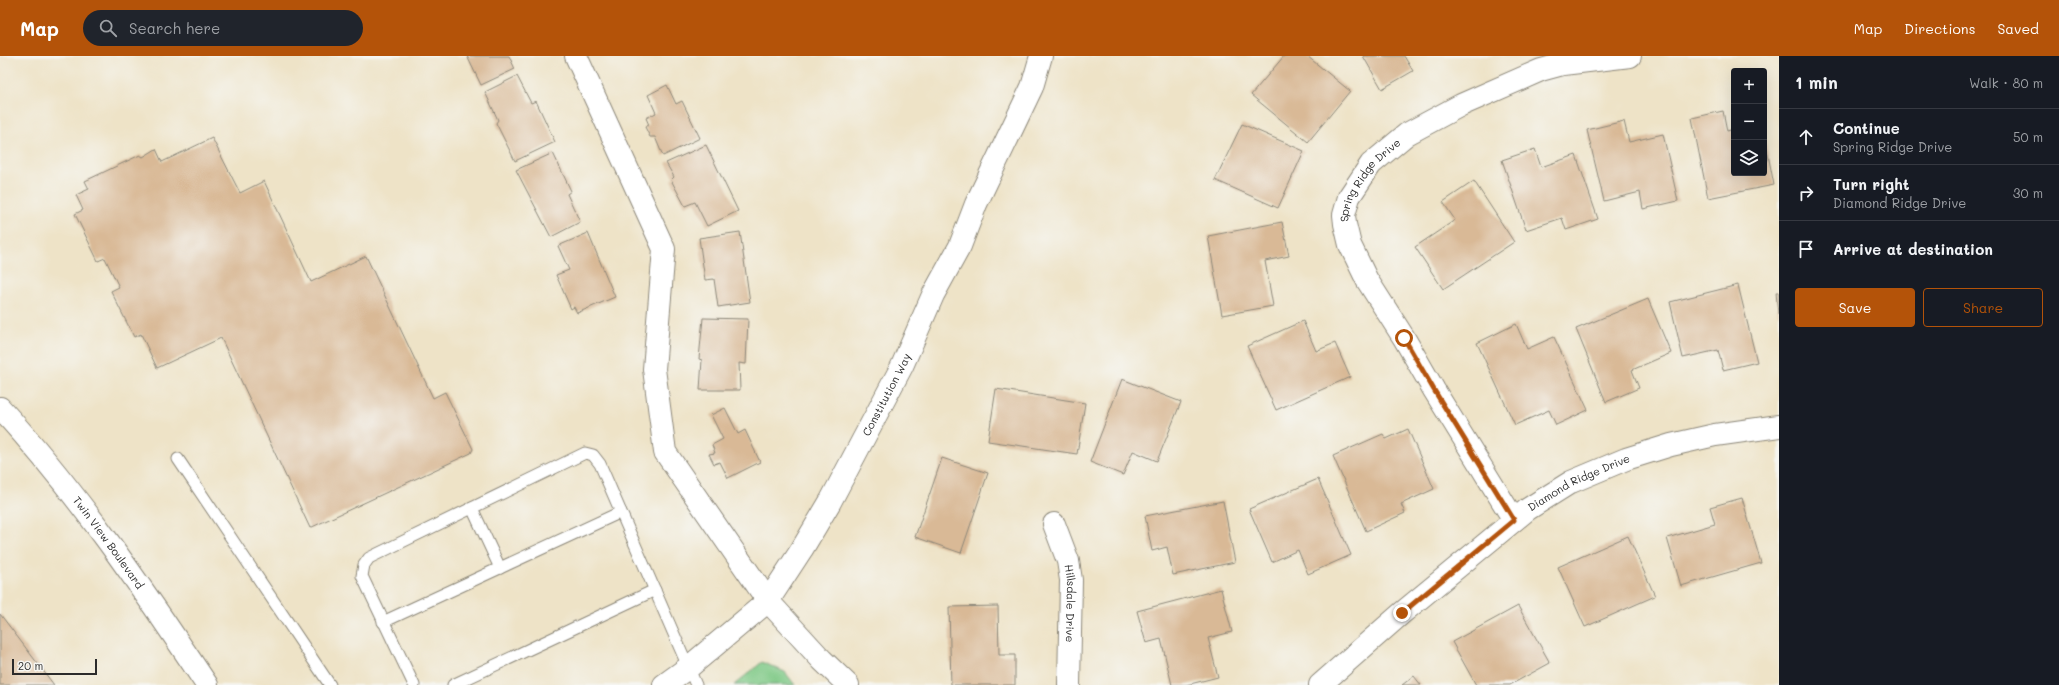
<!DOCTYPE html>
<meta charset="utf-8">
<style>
body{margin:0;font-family:Mali,sans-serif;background:#20242c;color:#f1f3f6}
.controls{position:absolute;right:12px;top:12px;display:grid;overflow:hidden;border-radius:4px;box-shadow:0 4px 16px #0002}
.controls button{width:36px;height:36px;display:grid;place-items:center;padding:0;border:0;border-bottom:1px solid #363941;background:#171b24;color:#f1f3f6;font:20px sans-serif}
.scale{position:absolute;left:12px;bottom:10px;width:85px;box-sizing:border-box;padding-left:4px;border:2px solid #2b2b2b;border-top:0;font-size:11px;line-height:14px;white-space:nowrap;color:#2b2b2b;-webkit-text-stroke:3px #f6f6f2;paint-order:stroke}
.stop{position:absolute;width:12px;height:12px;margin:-9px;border:3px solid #b45309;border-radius:50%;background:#fff}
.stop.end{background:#b45309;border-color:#fff;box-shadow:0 1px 4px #0008}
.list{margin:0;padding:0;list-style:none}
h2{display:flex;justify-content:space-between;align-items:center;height:52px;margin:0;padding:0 16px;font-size:17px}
h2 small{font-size:13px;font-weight:400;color:#9ea1a6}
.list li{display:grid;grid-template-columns:26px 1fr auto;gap:12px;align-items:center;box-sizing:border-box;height:56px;padding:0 16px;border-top:1px solid #363941}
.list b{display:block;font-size:15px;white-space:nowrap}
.list p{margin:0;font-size:13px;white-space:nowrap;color:#9ea1a6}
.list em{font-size:13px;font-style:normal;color:#9ea1a6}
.actions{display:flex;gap:8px;padding:12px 16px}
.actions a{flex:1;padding:9px 0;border:1px solid #b45309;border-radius:4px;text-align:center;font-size:14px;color:#b45309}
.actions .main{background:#b45309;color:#fff}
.icon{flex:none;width:22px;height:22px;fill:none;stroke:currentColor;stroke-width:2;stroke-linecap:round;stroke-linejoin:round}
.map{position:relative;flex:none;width:1779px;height:629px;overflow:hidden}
header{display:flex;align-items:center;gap:24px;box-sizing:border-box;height:56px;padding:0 20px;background:#b45309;color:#fff}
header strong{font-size:19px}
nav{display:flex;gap:22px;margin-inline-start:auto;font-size:14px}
.search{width:280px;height:36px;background:#20242c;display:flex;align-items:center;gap:10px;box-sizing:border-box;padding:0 14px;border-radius:22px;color:#9ea1a6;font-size:15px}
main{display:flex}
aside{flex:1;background:#171b24}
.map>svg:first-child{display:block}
.green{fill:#7fc986;stroke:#557a58}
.building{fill:#d9b996}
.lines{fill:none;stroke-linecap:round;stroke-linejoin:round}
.service-casing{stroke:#8c8779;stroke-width:13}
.minor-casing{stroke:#8c8779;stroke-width:24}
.tertiary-casing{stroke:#8c8779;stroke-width:24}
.service{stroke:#fff;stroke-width:11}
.minor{stroke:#fff;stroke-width:22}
.tertiary{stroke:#fff;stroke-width:22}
.route{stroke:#b45309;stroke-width:5}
.labels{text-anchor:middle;stroke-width:4;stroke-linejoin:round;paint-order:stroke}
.street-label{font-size:11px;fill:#2b2b2b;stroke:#f6f6f2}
</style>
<header>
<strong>Map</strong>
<div class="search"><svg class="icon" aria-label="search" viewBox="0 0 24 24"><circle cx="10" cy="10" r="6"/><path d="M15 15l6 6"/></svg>Search here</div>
<nav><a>Map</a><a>Directions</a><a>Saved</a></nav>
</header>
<main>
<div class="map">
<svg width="1779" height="629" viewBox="0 0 1779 629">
<rect width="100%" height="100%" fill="#f6f6f2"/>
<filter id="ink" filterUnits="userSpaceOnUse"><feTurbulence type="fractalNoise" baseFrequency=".025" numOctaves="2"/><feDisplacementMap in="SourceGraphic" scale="8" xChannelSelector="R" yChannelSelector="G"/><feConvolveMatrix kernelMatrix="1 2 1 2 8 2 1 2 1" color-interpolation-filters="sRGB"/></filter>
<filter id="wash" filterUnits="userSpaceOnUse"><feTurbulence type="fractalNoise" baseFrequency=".012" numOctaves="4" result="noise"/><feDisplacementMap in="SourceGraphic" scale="16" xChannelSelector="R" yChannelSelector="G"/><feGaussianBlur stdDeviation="0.9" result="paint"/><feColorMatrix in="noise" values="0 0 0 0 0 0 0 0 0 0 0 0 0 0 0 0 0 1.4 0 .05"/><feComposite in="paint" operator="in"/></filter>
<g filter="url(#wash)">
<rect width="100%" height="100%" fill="#eee3c7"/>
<polygon class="green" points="762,606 785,616 795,629 734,629"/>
<g id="blocks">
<g class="building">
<polygon points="467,0 509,0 515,13 481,29"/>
<polygon points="1284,0 1307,0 1350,35 1308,86 1251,39"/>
<polygon points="1363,0 1404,0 1413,15 1382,33"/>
<polygon points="517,20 531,47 536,45 555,86 515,105 496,67 498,64 485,36"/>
<polygon points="667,29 676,48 682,45 700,82 663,100 655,81 650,81 645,71 649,69 646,62 656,57 648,39"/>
<polygon points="1723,55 1727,75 1734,73 1734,117 1764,117 1765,83 1774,129 1708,142 1692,62"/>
<polygon points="1624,65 1629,86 1663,78 1678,145 1643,153 1640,136 1604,145 1587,74"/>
<polygon points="1242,68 1304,95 1278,152 1215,124"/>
<polygon points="212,82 240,137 264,125 311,226 366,200 433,342 445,336 473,393 471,397 310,472 221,282 157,312 141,278 134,281 111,235 119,231 105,202 98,205 75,158 83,154 76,139 89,133 85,125 140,99 143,101 156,93 162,106"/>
<polygon points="706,89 738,155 707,170 695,146 685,150 671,124 674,121 666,107"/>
<polygon points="1535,93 1541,111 1576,99 1598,163 1566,174 1562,162 1526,174 1502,104"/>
<polygon points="553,97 571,135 567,138 580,166 551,181 516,114"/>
<polygon points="1474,125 1514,186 1443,233 1415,191 1455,164 1443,146"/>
<polygon points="1282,166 1289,200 1265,205 1273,250 1222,259 1208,180"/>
<polygon points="740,176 750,246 718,251 714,223 705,224 699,182"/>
<polygon points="588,177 615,241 577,257 574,251 571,253 556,219 569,214 558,190"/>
<polygon points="1738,229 1757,306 1723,314 1718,294 1683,302 1670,246"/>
<polygon points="1776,236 1779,236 1779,258 1778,258"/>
<polygon points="1648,243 1671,297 1632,314 1639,332 1606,346 1576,273"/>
<polygon points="703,262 748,263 746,308 739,307 740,334 700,334 702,304 699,303"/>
<polygon points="1303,265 1316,295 1335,287 1350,321 1276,354 1247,290"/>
<polygon points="1516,268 1527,293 1554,281 1588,354 1556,369 1549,354 1515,369 1477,287"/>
<polygon points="1122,323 1181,346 1157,405 1133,395 1123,419 1090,406"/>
<polygon points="996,333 1085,347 1077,398 988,385"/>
<polygon points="725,352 738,378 745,374 760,406 728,422 720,406 714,408 709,398 715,397 712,389 723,383 711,359"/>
<polygon points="1408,373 1434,433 1401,448 1405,457 1366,475 1333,400 1383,378 1386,383"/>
<polygon points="942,402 988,417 961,497 915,481"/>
<polygon points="1318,423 1351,499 1308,518 1298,494 1272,506 1249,453"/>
<polygon points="1742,442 1761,507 1681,530 1667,482 1715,468 1710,451"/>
<polygon points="1223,445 1235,506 1173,519 1167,491 1152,495 1145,460"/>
<polygon points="1628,480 1655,540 1585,571 1558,511"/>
<polygon points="1221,533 1232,576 1208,582 1218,621 1186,629 1172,629 1161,583 1146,587 1137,555"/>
<polygon points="998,550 999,599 1015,599 1015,629 951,629 949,551"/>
<polygon points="1518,550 1550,607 1510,629 1476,629 1452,586"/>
<polygon points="0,558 54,629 0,629"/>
<polygon points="1414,620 1421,629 1402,629"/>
</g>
</g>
</g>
<g filter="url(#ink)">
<use href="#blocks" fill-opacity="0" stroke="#8c8779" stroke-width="1"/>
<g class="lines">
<g class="service-casing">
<g id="service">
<polyline points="178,403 330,629"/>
<polyline points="472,452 500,512"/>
<polyline points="383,566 621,456"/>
<polyline points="414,629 362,520 364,509 369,502 585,397 593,399 600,408 696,629"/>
<polyline points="453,629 655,534"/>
</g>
</g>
<g class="minor-casing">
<g id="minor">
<polyline points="576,0 664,193 654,313 665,396 768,545 822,604 848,629"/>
<path id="s1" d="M1514 464 1434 334 1404 282 1367 224 1350 189 1345 168 1344 159 1349 141 1371 108 1407 78 1461 49 1541 14 1563 8 1630 0"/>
<path id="s2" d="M1054 468 1068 505 1071 524 1069 629"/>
<path id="s3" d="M664 629 689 611 768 545 802 493 830 446 902 310 933 239 960 190 976 148 1032 31 1041 0"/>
<path id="s4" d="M1320 629 1402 557 1528 453 1571 426 1626 403 1671 389 1715 379 1779 370"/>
</g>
</g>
<g class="tertiary-casing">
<g id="tertiary">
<path id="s5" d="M0 352C78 437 143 533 207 629"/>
</g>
</g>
<use href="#service" class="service"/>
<use href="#minor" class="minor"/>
<use href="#tertiary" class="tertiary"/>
</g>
</g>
<g class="lines" filter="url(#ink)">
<polyline class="route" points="1402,557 1514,464 1434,334 1404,282"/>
</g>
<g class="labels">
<g class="street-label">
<text dy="4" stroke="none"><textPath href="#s1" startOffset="395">Spring Ridge Drive</textPath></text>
<text dy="4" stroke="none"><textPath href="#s3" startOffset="372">Constitution Way</textPath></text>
<text dy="4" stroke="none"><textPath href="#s4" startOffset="330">Diamond Ridge Drive</textPath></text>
<text dy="4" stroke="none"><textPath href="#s5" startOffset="173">Twin View Boulevard</textPath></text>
<text dy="4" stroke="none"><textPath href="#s2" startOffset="82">Hillsdale Drive</textPath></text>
</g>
</g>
</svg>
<div class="controls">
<button>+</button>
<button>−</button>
<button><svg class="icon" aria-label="layers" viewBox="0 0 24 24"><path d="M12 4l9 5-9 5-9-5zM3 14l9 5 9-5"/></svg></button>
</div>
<div class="scale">20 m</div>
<div class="stop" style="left:1404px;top:282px"></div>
<div class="stop end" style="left:1402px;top:557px"></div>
</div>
<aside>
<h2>1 min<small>Walk · 80 m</small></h2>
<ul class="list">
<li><svg class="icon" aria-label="ahead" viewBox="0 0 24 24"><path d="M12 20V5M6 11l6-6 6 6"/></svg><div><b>Continue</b><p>Spring Ridge Drive</p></div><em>50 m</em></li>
<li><svg class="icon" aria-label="right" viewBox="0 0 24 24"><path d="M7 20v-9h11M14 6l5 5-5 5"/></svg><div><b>Turn right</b><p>Diamond Ridge Drive</p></div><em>30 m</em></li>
<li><svg class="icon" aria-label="arrive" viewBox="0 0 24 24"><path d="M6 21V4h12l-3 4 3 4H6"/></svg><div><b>Arrive at destination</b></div></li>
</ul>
<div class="actions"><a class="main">Save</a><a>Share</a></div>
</aside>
</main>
